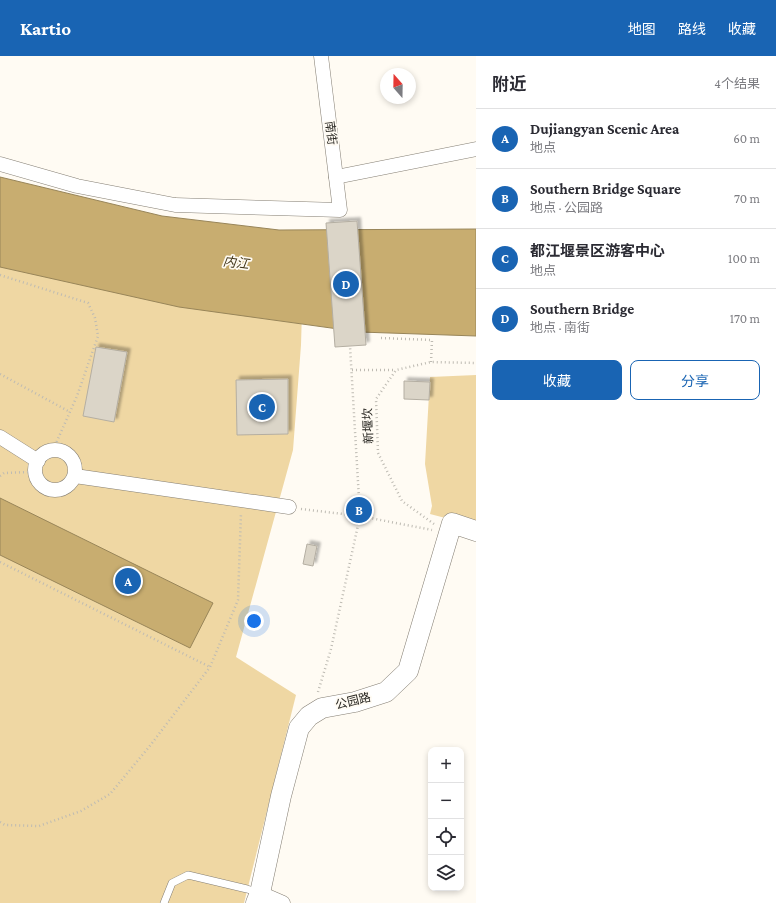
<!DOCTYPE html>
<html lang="zh">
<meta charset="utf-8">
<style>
body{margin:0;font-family:"Crimson Pro","Noto Sans SC",serif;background:#f2f2f3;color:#2b2b33}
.controls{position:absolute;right:12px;bottom:12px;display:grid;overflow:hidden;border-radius:8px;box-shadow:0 2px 6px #0003}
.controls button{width:36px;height:36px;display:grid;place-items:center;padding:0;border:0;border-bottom:1px solid #e1e1e2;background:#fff;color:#2b2b33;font:20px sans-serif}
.compass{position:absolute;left:380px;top:12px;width:36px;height:36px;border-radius:50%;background:#fff;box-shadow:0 2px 6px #0003;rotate:340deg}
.you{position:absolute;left:254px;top:565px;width:14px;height:14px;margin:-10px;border:3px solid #fff;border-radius:50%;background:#1a73e8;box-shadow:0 0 0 6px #1a73e833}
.badge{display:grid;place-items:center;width:26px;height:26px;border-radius:50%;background:#1964b3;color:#fff;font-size:13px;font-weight:700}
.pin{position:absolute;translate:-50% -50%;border:2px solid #fff;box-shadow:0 1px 4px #0006}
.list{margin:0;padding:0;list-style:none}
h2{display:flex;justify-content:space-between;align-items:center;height:52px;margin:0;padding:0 16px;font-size:17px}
h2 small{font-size:13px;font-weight:400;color:#7c7c81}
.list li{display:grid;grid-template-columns:26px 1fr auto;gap:12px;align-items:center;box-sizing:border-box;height:60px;padding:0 16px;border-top:1px solid #e1e1e2}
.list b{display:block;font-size:15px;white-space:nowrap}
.list p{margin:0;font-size:13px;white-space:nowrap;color:#7c7c81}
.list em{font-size:13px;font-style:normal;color:#7c7c81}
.actions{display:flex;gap:8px;padding:12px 16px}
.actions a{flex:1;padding:9px 0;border:1px solid #1964b3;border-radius:8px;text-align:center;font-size:14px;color:#1964b3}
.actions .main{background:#1964b3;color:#fff}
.icon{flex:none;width:22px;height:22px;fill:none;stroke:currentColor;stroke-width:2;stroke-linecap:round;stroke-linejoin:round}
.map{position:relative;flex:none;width:476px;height:847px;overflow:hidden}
header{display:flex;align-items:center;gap:24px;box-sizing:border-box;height:56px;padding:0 20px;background:#1964b3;color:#fff}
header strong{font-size:19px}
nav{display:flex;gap:22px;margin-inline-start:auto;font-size:14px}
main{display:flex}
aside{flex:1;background:#fff}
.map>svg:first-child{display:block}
.green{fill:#efd7a3}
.water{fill:#c8ad70;stroke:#988559}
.building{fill:#dbd5c8;stroke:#b4aea2;filter:url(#shadow)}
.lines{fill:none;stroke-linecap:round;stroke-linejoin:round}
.lane-casing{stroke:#857f74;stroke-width:8}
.street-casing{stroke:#857f74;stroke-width:15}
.secondary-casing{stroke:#857f74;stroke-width:21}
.path{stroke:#bebbb3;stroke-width:2.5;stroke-dasharray:1 3;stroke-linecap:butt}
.lane{stroke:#fff;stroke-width:7}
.street{stroke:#fff;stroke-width:14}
.secondary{stroke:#fff;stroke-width:20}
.labels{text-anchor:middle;stroke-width:3.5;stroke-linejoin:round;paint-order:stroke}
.street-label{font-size:12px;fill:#292722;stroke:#fffbf3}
.water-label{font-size:13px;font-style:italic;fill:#3e3216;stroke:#fffbf3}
</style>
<header>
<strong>Kartio</strong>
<nav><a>地图</a><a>路线</a><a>收藏</a></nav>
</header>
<main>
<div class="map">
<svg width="476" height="847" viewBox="0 0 476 847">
<defs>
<filter id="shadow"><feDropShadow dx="3.5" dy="-3.5" stdDeviation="1" flood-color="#0004"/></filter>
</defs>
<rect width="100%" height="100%" fill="#fffbf3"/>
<g class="green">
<polygon points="0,131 304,188 301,289 293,394 236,601 296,639 244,847 0,847"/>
<polygon points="476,319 476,470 430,458 432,450 425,408 430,321"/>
</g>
<g class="water">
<polygon points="0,121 162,160 279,174 476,173 476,280 360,276 179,251 0,211"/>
<polygon points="0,442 213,547 190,592 0,499"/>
</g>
<g class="building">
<polygon points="357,165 366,289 335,291 326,167"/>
<polygon points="96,291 127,296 114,366 83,360"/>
<polygon points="288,323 288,378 237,379 236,324"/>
<polygon points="404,325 430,326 429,344 404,343"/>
<polygon points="307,488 317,490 313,510 303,508"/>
</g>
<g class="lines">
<g class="lane-casing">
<polyline id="lane" points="164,847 172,827 188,819 247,833 260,837"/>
</g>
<g class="street-casing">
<g id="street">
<polyline points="0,108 77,130 175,149 340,154 321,0"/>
<polyline points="336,121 476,93"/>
<polyline points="0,381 38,405"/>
<circle cx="55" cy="414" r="20"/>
<polyline points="75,420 289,451"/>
<polyline points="260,837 283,847"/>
</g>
</g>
<g class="secondary-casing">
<polyline id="secondary" points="256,847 260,837 281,740 299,672 309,660 322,652 355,646 386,636 408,615 452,467 476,475"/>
</g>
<g class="path">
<polyline points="0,219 88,247 95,262 98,280 77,340 53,394"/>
<polyline points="381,282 432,284 431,306"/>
<polyline points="352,314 396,314"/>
<polyline points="0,318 70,356"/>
<polyline points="0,420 4,417 29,416"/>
<polyline points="301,453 360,460 432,474"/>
<polyline points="434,468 402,445 378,397 376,343 396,314 431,306 476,307"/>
<polyline points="0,506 210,611"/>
<polyline points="318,636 331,593 360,460 350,290"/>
<polyline points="0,766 5,769 39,770 81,755 110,738 149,691 210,611 238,544 241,457"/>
</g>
<use href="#lane" class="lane"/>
<use href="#street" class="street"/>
<use href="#secondary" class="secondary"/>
</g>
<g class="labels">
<g class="street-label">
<text transform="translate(331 77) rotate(83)" y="4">南街</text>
<text transform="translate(368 370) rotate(-92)" y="4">新堰坎</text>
<text transform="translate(353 645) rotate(-14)" y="4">公园路</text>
</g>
<g class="water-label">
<text transform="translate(236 206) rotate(7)" y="5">内江</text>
</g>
</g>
</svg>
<div class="controls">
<button>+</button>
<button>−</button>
<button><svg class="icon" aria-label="locate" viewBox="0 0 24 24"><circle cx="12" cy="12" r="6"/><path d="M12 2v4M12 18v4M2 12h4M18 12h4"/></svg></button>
<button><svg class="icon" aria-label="layers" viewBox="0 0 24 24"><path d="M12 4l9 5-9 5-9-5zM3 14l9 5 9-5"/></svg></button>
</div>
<svg class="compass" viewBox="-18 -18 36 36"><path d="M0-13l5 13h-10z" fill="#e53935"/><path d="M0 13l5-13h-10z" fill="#7c7c81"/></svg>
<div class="you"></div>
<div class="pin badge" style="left:128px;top:525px">A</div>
<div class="pin badge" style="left:359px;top:454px">B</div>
<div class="pin badge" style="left:262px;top:351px">C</div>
<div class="pin badge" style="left:346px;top:228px">D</div>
</div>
<aside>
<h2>附近<small>4个结果</small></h2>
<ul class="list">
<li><span class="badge">A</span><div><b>Dujiangyan Scenic Area</b><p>地点</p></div><em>60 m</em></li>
<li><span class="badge">B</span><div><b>Southern Bridge Square</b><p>地点 · 公园路</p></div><em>70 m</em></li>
<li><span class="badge">C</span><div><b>都江堰景区游客中心</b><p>地点</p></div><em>100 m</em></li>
<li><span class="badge">D</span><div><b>Southern Bridge</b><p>地点 · 南街</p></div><em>170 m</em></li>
</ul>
<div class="actions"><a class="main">收藏</a><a>分享</a></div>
</aside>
</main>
